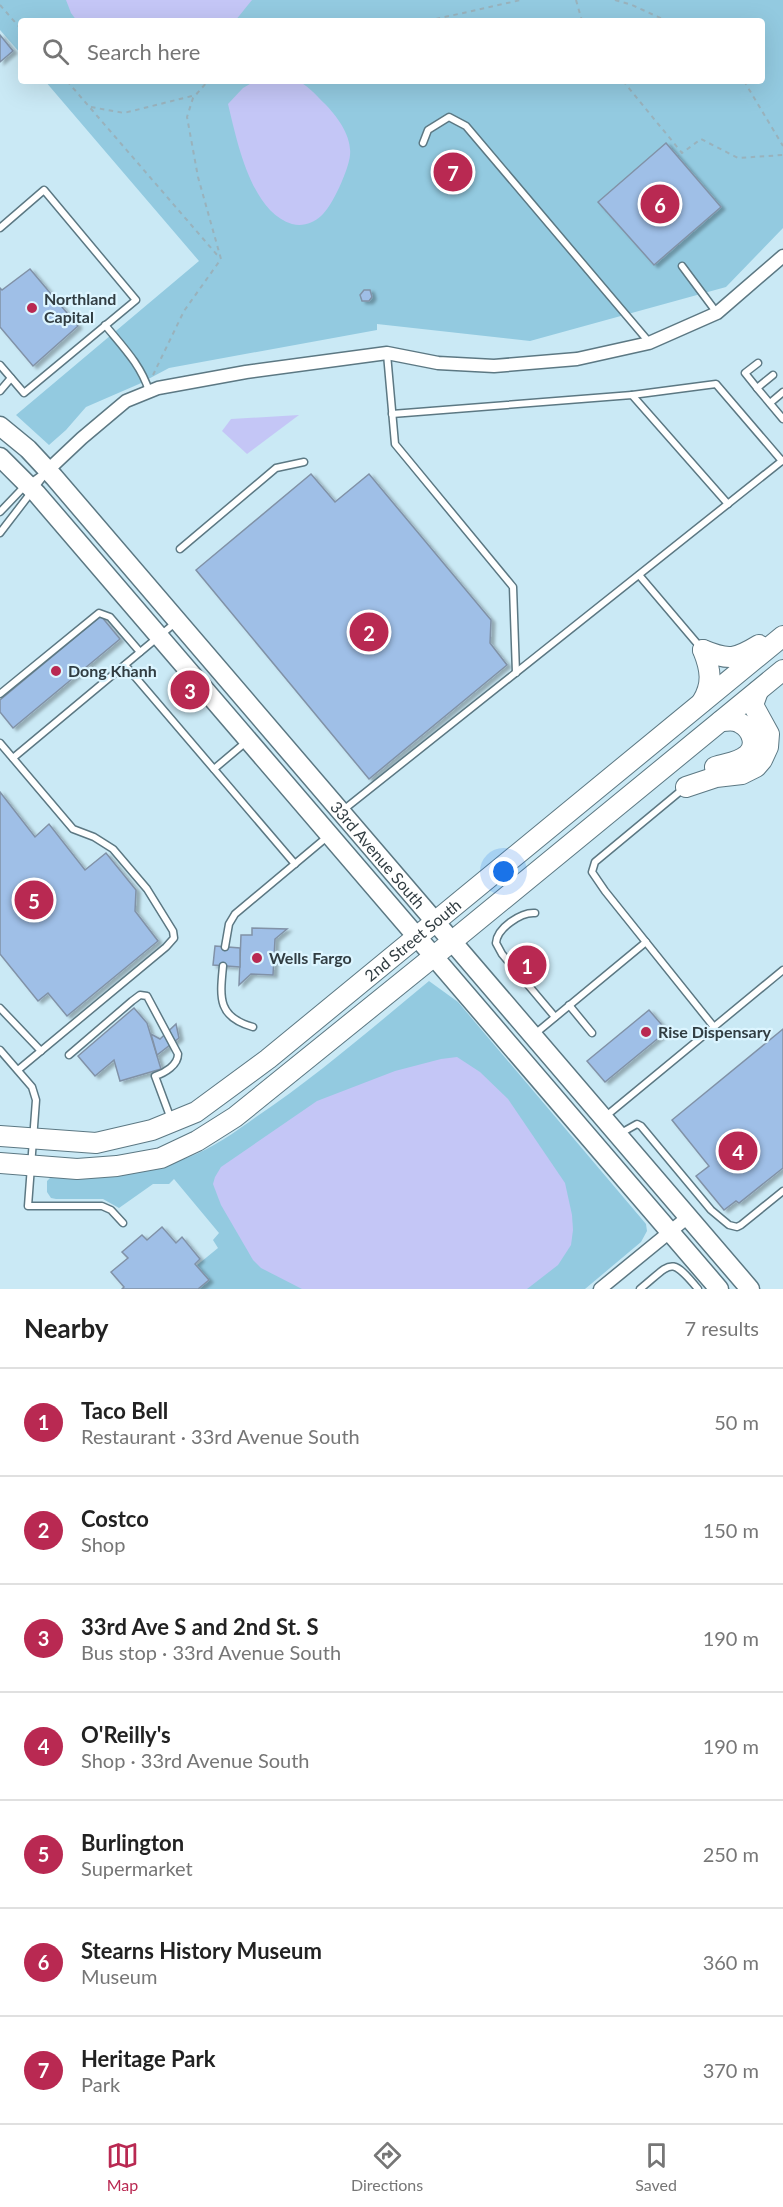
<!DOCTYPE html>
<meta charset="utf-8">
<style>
body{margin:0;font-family:Lato,sans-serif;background:#f2f2f2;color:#222}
.you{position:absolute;left:504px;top:872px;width:21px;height:21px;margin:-15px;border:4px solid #fff;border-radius:50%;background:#1a73e8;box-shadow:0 0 0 9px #1a73e833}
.badge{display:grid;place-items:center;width:39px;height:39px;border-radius:50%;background:#b92952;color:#fff;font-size:20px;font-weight:700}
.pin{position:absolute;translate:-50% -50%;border:3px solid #fff;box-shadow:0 2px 6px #0006}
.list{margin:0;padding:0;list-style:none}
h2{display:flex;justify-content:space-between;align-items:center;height:78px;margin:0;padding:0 24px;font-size:26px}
h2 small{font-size:20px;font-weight:400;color:#767676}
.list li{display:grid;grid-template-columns:39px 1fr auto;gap:18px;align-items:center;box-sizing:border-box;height:108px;padding:0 24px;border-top:2px solid #e0e0e0}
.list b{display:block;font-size:22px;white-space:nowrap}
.list p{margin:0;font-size:20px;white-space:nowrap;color:#767676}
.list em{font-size:20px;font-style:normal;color:#767676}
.icon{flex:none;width:33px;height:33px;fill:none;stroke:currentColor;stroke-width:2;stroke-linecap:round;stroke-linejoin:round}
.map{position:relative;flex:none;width:783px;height:1289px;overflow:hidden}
.search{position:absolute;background:#fff;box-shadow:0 6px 24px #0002;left:18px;right:18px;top:18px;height:66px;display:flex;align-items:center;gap:15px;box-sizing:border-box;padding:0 21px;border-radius:6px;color:#767676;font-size:22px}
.sheet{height:834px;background:#fff}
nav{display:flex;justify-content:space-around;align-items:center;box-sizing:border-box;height:84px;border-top:2px solid #e0e0e0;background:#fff;font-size:16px;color:#767676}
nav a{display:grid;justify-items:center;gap:3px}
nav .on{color:#b92952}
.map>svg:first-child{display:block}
.green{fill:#93cae0}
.water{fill:#c4c6f6}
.building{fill:#9fbfe7;stroke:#8192a7;stroke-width:1.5;filter:url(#shadow)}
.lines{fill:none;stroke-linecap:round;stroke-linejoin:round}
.service-casing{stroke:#5c7883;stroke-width:9}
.minor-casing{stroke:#5c7883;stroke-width:15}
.secondary-casing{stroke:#5c7883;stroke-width:21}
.primary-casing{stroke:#5c7883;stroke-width:22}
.path{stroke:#99b2bc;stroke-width:2;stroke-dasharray:4.5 4.5;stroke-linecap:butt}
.service{stroke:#fff;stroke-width:6}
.minor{stroke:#fff;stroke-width:12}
.secondary{stroke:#fff;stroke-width:18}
.primary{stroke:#fff;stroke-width:20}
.poi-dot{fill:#b92952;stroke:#dcf5ff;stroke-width:2}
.labels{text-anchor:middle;stroke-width:4.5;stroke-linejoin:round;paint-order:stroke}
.poi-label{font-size:16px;font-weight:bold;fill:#313d42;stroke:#dcf5ff;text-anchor:start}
.street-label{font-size:16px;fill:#313d42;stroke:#dcf5ff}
</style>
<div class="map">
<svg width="783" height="1289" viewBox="0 0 783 1289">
<defs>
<filter id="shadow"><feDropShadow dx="4" dy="2.5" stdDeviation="1.5" flood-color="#0004"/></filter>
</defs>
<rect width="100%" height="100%" fill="#cae9f5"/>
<g class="green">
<polygon points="0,0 783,0 783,228 726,287 530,341 377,324 377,330 169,368 139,384 86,407 66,430 49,445 16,415 199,261 45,81 762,81 762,21 21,21 21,54 0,30"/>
<path d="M429 981 458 1002 646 1224 647 1231 641 1242 585 1289H198L208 1280 196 1266 218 1248 213 1240 219 1233 174 1179 169 1184H153L119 1208 103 1199H56L51 1198 47 1192V1181L50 1178C98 1179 144 1174 189 1157 213 1148 235 1132 256 1117 317 1076 372 1028 429 981Z"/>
</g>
<g class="water">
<polygon points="66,0 252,0 235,21 77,21 71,13"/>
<path d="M255 81C268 81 283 79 296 81 306 83 317 96 324 103 337 116 352 136 350 155 349 169 332 207 321 216 313 223 303 227 292 224 251 212 237 141 228 104L243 88Z"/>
<polygon points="299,415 247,454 222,431 231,419"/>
<polygon points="457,1057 480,1072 508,1099 565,1183 572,1215 573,1230 571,1245 558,1265 527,1289 302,1289 261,1268 253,1260 221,1205 213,1184 215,1177 221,1167 317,1101 395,1071 441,1059"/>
</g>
<g class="building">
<polygon points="0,35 13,51 0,62"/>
<polygon points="666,143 721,207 654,265 598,202"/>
<polygon points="30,269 78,326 33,366 0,327 0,288 2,290"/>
<polygon points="364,290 370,290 372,297 369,301 362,301 360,295"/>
<polygon points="311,474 335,502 369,474 491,620 490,643 507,665 369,779 196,570"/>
<polygon points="101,616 120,639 13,728 0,712 0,700"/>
<polygon points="0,792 35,837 49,824 85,870 106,853 136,890 135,911 158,941 67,1016 48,993 38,1001 0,954"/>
<polygon points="252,928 287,929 275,939 273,975 251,974 239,985 241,935 252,935"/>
<polygon points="215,946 240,948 240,967 213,965"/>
<polygon points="525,949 542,970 530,980 513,960"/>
<polygon points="134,1008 147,1023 161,1069 120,1081 114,1060 95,1076 78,1056"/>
<polygon points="649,1010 667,1031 605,1082 587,1061"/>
<polygon points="176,1024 179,1038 157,1055 151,1034 160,1039"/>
<polygon points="783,1029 783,1168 739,1203 736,1201 724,1210 696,1176 709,1166 672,1120"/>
<polygon points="162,1227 176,1243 182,1237 200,1259 195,1264 209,1280 198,1289 122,1289 124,1287 111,1272 128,1258 122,1252 142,1235 147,1240"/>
</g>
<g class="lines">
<g class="service-casing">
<g id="service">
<polyline points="423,143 428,130 449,117 466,126 649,342"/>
<polyline points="0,228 44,190 136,300 24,393 0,365"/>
<polyline points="682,266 717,313"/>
<path d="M105 325C123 347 141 365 149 391"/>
<polyline points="387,354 395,444 513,587 516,673"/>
<polyline points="773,375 757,388 783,419"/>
<polyline points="757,388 745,373 758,363"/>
<polyline points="0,391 11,378"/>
<polyline points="632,395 716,384 782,461"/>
<polyline points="770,403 783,392"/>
<polyline points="392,414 632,395 728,504"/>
<polyline points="0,512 21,490 43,474"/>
<polyline points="0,533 46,473"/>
<polyline points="180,549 276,468 304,462"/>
<polyline points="639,575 701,648"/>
<polyline points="125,665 295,864"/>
<polyline points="0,694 99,613 110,617 140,652"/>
<polyline points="0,743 73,829 94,837 113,849 147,889 173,931 174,938 166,947 18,1070"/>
<polyline points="13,758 175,623"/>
<polyline points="214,769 246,742"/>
<polyline points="683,789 595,862 592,872 605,891 714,1027"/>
<polyline points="342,811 783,460"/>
<path d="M535 913C521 912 497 928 496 943L502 954 555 1017"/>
<polyline points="225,947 229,924 235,914 327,837"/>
<path d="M223 966C220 997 217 1017 253 1027"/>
<polyline points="569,1005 592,1033"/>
<polyline points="0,1008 41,1051"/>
<polyline points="536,1033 646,942"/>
<polyline points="0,1050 32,1087 36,1100 28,1206 102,1206 111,1210 123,1223"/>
<path d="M69 1055 132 1001 140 995 147 996 178 1054C178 1065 165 1073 155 1076L171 1119"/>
<polyline points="606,1116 783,970"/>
<polyline points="621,1133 637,1124 641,1126 711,1210 729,1225 737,1227 741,1225 783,1191"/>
<path d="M640 1289C672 1263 670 1255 698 1289"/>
</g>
</g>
<g class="minor-casing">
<g id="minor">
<polyline points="48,470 82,438 126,401 158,388 246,372 387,353 438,363 494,366 577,359 649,343 717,313 783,256"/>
<polyline points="600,1289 688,1217"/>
</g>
</g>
<g class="secondary-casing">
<g id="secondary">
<path id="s1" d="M0 426 28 449 54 477 750 1289"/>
<polyline points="0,457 37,494 719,1289"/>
</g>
</g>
<g class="primary-casing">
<g id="primary">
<path d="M703 650C729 661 736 659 759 645"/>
<path d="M702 702C713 684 711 670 703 650"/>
<path d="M715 767C726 763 738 763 747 755 758 746 752 729 740 723 734 719 728 721 721 721"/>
<polyline points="686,787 716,777 742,774 756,767 762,760 768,747 769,734 753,705 758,691"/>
<path id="s2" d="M0 1136 96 1143 152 1130 196 1112 268 1059 783 636"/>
<polyline points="0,1163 77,1169 117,1166 161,1158 197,1141 235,1117 433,957 783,670"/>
</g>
</g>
<g class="path">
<polyline points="576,0 582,21"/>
<polyline points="615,0 632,5 667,21"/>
<polyline points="0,5 21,29"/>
<polyline points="427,21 521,0"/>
<polyline points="67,81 218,256"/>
<polyline points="623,81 682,153 701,139 738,158 783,155"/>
<polyline points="744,81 783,146"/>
<polyline points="91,107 124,113 196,95"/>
<polyline points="153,375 184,311 221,259 198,177 187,117 193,98 208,81"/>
</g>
<use href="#service" class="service"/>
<use href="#minor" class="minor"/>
<use href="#secondary" class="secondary"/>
<use href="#primary" class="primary"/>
</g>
<g class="poi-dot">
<circle cx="32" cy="308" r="6"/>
<circle cx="56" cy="671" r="6"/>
<circle cx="257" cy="958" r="6"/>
<circle cx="646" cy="1032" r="6"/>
</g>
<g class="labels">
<g class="poi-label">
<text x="44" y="305">Northland<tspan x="44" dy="18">Capital</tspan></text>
<text x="68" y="677">Dong Khanh</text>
<text x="269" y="964">Wells Fargo</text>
<text x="658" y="1038">Rise Dispensary</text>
</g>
<g class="street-label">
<text dy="6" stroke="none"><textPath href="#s1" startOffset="572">33rd Avenue South</textPath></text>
<text dy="6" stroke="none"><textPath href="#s2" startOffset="478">2nd Street South</textPath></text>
</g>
</g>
</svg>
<div class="you"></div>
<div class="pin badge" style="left:527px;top:965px">1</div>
<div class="pin badge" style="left:369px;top:632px">2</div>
<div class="pin badge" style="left:190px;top:690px">3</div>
<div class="pin badge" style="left:738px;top:1151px">4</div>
<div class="pin badge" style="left:34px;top:900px">5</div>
<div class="pin badge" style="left:660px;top:204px">6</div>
<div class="pin badge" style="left:453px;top:172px">7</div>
<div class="search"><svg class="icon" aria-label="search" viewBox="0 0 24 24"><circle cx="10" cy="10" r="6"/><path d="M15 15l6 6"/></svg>Search here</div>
</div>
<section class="sheet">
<h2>Nearby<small>7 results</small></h2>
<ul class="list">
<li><span class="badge">1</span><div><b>Taco Bell</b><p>Restaurant · 33rd Avenue South</p></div><em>50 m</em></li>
<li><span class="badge">2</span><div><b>Costco</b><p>Shop</p></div><em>150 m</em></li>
<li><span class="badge">3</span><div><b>33rd Ave S and 2nd St. S</b><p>Bus stop · 33rd Avenue South</p></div><em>190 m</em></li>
<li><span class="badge">4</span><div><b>O'Reilly's</b><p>Shop · 33rd Avenue South</p></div><em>190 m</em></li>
<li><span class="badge">5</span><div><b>Burlington</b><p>Supermarket</p></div><em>250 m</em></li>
<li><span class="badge">6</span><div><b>Stearns History Museum</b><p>Museum</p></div><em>360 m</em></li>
<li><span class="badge">7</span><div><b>Heritage Park</b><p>Park</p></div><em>370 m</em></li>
</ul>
</section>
<nav>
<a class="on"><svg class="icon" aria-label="map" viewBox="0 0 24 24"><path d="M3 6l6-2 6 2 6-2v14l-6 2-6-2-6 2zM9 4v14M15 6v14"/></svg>Map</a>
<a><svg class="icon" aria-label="directions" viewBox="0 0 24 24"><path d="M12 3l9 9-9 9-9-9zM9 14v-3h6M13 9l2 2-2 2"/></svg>Directions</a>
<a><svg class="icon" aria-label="saved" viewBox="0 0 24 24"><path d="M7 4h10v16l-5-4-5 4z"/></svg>Saved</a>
</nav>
